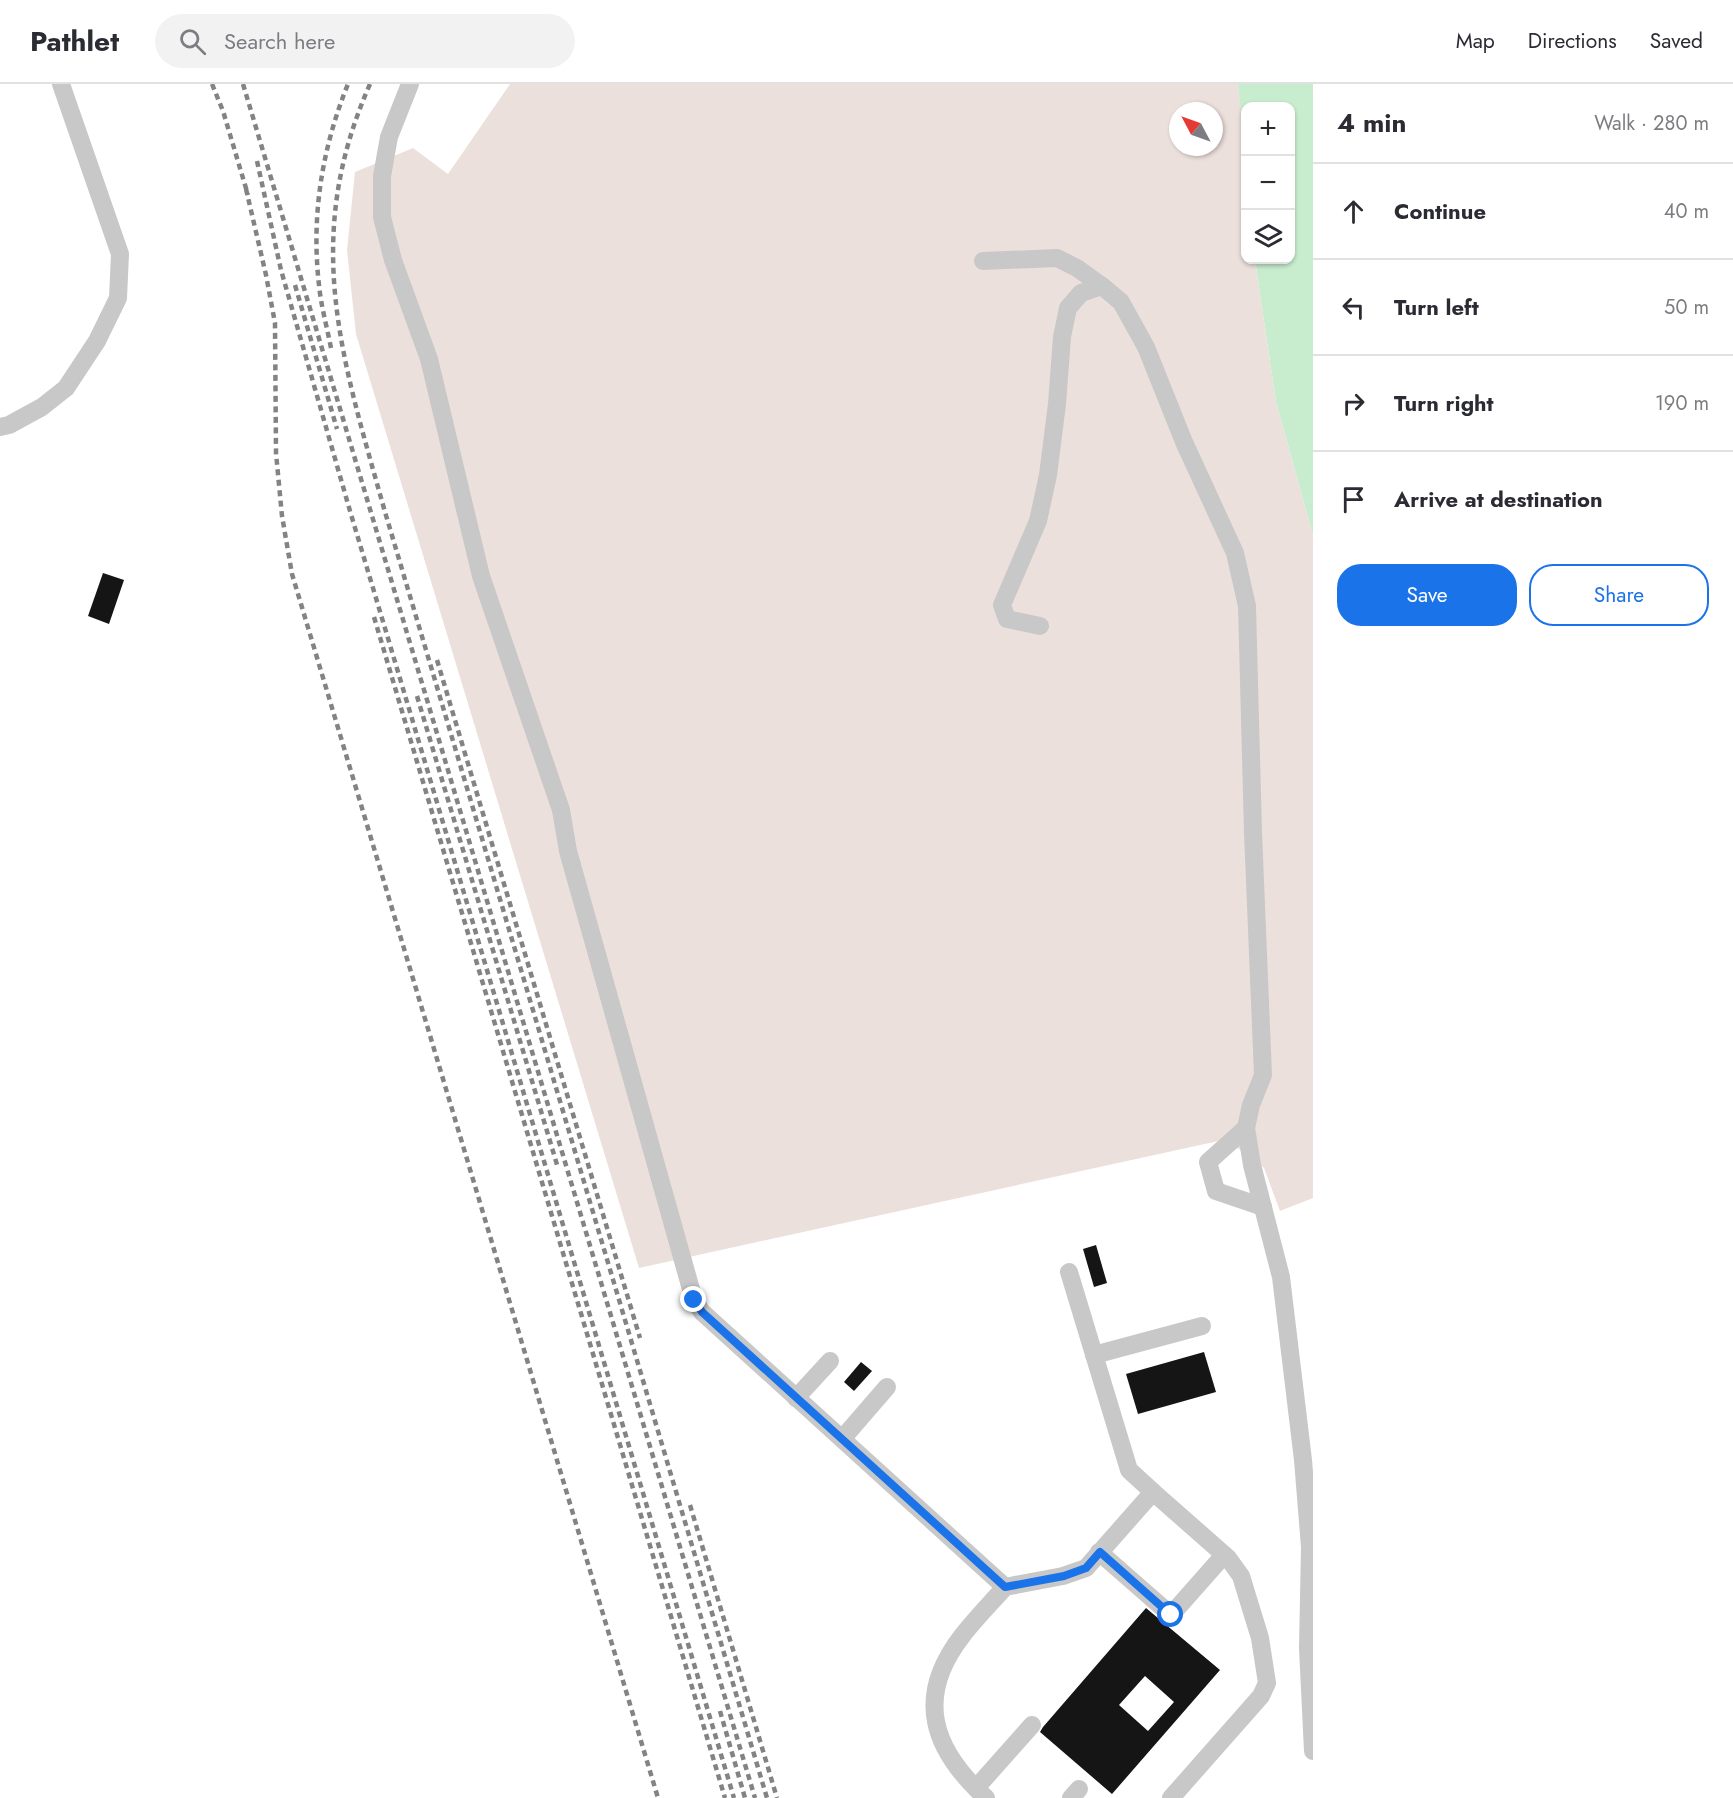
<!DOCTYPE html>
<meta charset="utf-8">
<style>
body{margin:0;font-family:Jost,sans-serif;background:#f2f2f3;color:#2b2b33}
.controls{position:absolute;right:18px;top:18px;display:grid;overflow:hidden;border-radius:12px;box-shadow:0 2px 4px #0004}
.controls button{width:54px;height:54px;display:grid;place-items:center;padding:0;border:0;border-bottom:2px solid #e1e1e2;background:#fff;color:#2b2b33;font:30px sans-serif}
.compass{position:absolute;left:1169px;top:18px;width:54px;height:54px;border-radius:50%;background:#fff;box-shadow:0 2px 4px #0004;rotate:311deg}
.stop{position:absolute;width:18px;height:18px;margin:-14px;border:4px solid #1a73e8;border-radius:50%;background:#fff}
.stop.end{background:#1a73e8;border-color:#fff;box-shadow:0 2px 6px #0008}
.list{margin:0;padding:0;list-style:none}
h2{display:flex;justify-content:space-between;align-items:center;height:78px;margin:0;padding:0 24px;font-size:26px}
h2 small{font-size:20px;font-weight:400;color:#7c7c81}
.list li{display:grid;grid-template-columns:39px 1fr auto;gap:18px;align-items:center;box-sizing:border-box;height:96px;padding:0 24px;border-top:2px solid #e1e1e2}
.list b{display:block;font-size:22px;white-space:nowrap}
.list em{font-size:20px;font-style:normal;color:#7c7c81}
.actions{display:flex;gap:12px;padding:18px 24px}
.actions a{flex:1;padding:14px 0;border:2px solid #1a73e8;border-radius:24px;text-align:center;font-size:21px;color:#1a73e8}
.actions .main{background:#1a73e8;color:#fff}
.icon{flex:none;width:33px;height:33px;fill:none;stroke:currentColor;stroke-width:2;stroke-linecap:round;stroke-linejoin:round}
.map{position:relative;flex:none;width:1313px;height:1714px;overflow:hidden}
header{display:flex;align-items:center;gap:36px;box-sizing:border-box;height:84px;padding:0 30px;background:#fff;border-bottom:2px solid #e1e1e2}
header strong{font-size:28px}
nav{display:flex;gap:33px;margin-inline-start:auto;font-size:21px}
.search{width:420px;height:54px;background:#f2f2f3;display:flex;align-items:center;gap:15px;box-sizing:border-box;padding:0 21px;border-radius:33px;color:#7c7c81;font-size:22px}
main{display:flex}
aside{flex:1;background:#fff}
.map>svg:first-child{display:block}
.green{fill:#ece0dc;fill-rule:evenodd}
.water{fill:#c8ecce}
.building{fill:#151515;fill-rule:evenodd}
.lines{fill:none;stroke-linecap:round;stroke-linejoin:round}
.minor{stroke:#c8c8c8;stroke-width:18}
.rail{stroke:#838383;stroke-width:4.5;stroke-dasharray:6 4.5;stroke-linecap:butt}
.route{stroke:#1a73e8;stroke-width:8}
</style>
<header>
<strong>Pathlet</strong>
<div class="search"><svg class="icon" aria-label="search" viewBox="0 0 24 24"><circle cx="10" cy="10" r="6"/><path d="M15 15l6 6"/></svg>Search here</div>
<nav><a>Map</a><a>Directions</a><a>Saved</a></nav>
</header>
<main>
<div class="map">
<svg width="1313" height="1714" viewBox="0 0 1313 1714">
<rect width="100%" height="100%" fill="#fff"/>
<path class="green" d="M510 0H1238L1246 69V176H1255L1276 318 1313 451V1114L1280 1127 1264 1084 1246 1069 1223 1056 639 1184 356 250 347 166 355 88 413 64 448 90ZM1178 27H1214V63H1178Z"/>
<polygon class="water" points="1238,0 1313,0 1313,451 1276,318 1255,176 1290,176 1290,22 1246,22 1245,69"/>
<g class="building">
<polygon points="103,489 124,496 109,540 88,532"/>
<polygon points="1096,1161 1107,1199 1094,1203 1083,1165"/>
<polygon points="1204,1268 1216,1308 1138,1330 1126,1290"/>
<polygon points="861,1278 872,1287 854,1307 844,1298"/>
<path d="M1146 1524 1220 1586 1112 1710 1040 1648 1043 1643ZM1145 1592 1174 1618 1148 1647 1119 1621Z"/>
</g>
<g class="lines">
<g class="minor">
<path d="M410 0 389 53 382 92V133L393 176 429 275 481 492 561 726 568 767 694 1216 702 1228 1005 1503C991 1519 975 1535 962 1552 914 1614 933 1666 986 1714"/>
<polyline points="983,177 1057,174 1077,184 1102,202"/>
<polyline points="0,343 9,341 42,323 66,304 97,257 118,214 120,170 61,0"/>
<polyline points="1040,542 1007,535 1002,521 1038,437 1048,391 1057,320 1062,253 1068,224 1081,209 1102,202 1121,218 1146,263 1184,358 1235,469 1247,522 1253,748 1263,991 1251,1021 1246,1044 1252,1081 1281,1193 1303,1376 1310,1463 1308,1564 1313,1667"/>
<polyline points="1246,1044 1208,1078 1216,1107 1263,1123"/>
<polyline points="1094,1271 1202,1242"/>
<polyline points="796,1314 830,1277"/>
<polyline points="842,1355 887,1303"/>
<polyline points="1153,1408 1228,1474 1241,1492 1260,1554 1267,1599 1261,1612 1171,1714"/>
<polyline points="1099,1468 1171,1531 1224,1471"/>
<polyline points="1005,1503 1063,1492 1086,1484 1153,1408 1129,1386 1069,1188"/>
<polyline points="976,1704 1032,1641"/>
<polyline points="1071,1714 1079,1705"/>
</g>
<g class="rail">
<polyline points="212,0 223,27 248,111"/>
<polyline points="243,0 755,1714"/>
<path d="M370 0C301 156 342 274 385 428L767 1714"/>
<polyline points="257,77 281,186 350,427 734,1714"/>
<polyline points="246,105 266,191 275,239 276,369 282,432 292,490 658,1714"/>
<polyline points="295,201 337,345"/>
<path d="M331 264C327 243 321 222 319 201 311 132 322 64 348 0"/>
<polyline points="374,533 725,1714"/>
<polyline points="437,576 640,1254"/>
<polyline points="417,612 558,1084"/>
<polyline points="690,1421 777,1714"/>
<polyline points="720,1627 745,1714"/>
</g>
</g>
<g class="lines">
<polyline class="route" points="694,1216 702,1228 1005,1503 1064,1492 1086,1484 1100,1468 1171,1531"/>
</g>
</svg>
<div class="controls">
<button>+</button>
<button>−</button>
<button><svg class="icon" aria-label="layers" viewBox="0 0 24 24"><path d="M12 4l9 5-9 5-9-5zM3 14l9 5 9-5"/></svg></button>
</div>
<svg class="compass" viewBox="-18 -18 36 36"><path d="M0-13l5 13h-10z" fill="#e53935"/><path d="M0 13l5-13h-10z" fill="#7c7c81"/></svg>
<div class="stop" style="left:1171px;top:1531px"></div>
<div class="stop end" style="left:694px;top:1216px"></div>
</div>
<aside>
<h2>4 min<small>Walk · 280 m</small></h2>
<ul class="list">
<li><svg class="icon" aria-label="ahead" viewBox="0 0 24 24"><path d="M12 20V5M6 11l6-6 6 6"/></svg><div><b>Continue</b></div><em>40 m</em></li>
<li><svg class="icon" aria-label="left" viewBox="0 0 24 24"><path d="M17 20v-9H6M10 6l-5 5 5 5"/></svg><div><b>Turn left</b></div><em>50 m</em></li>
<li><svg class="icon" aria-label="right" viewBox="0 0 24 24"><path d="M7 20v-9h11M14 6l5 5-5 5"/></svg><div><b>Turn right</b></div><em>190 m</em></li>
<li><svg class="icon" aria-label="arrive" viewBox="0 0 24 24"><path d="M6 21V4h12l-3 4 3 4H6"/></svg><div><b>Arrive at destination</b></div></li>
</ul>
<div class="actions"><a class="main">Save</a><a>Share</a></div>
</aside>
</main>
